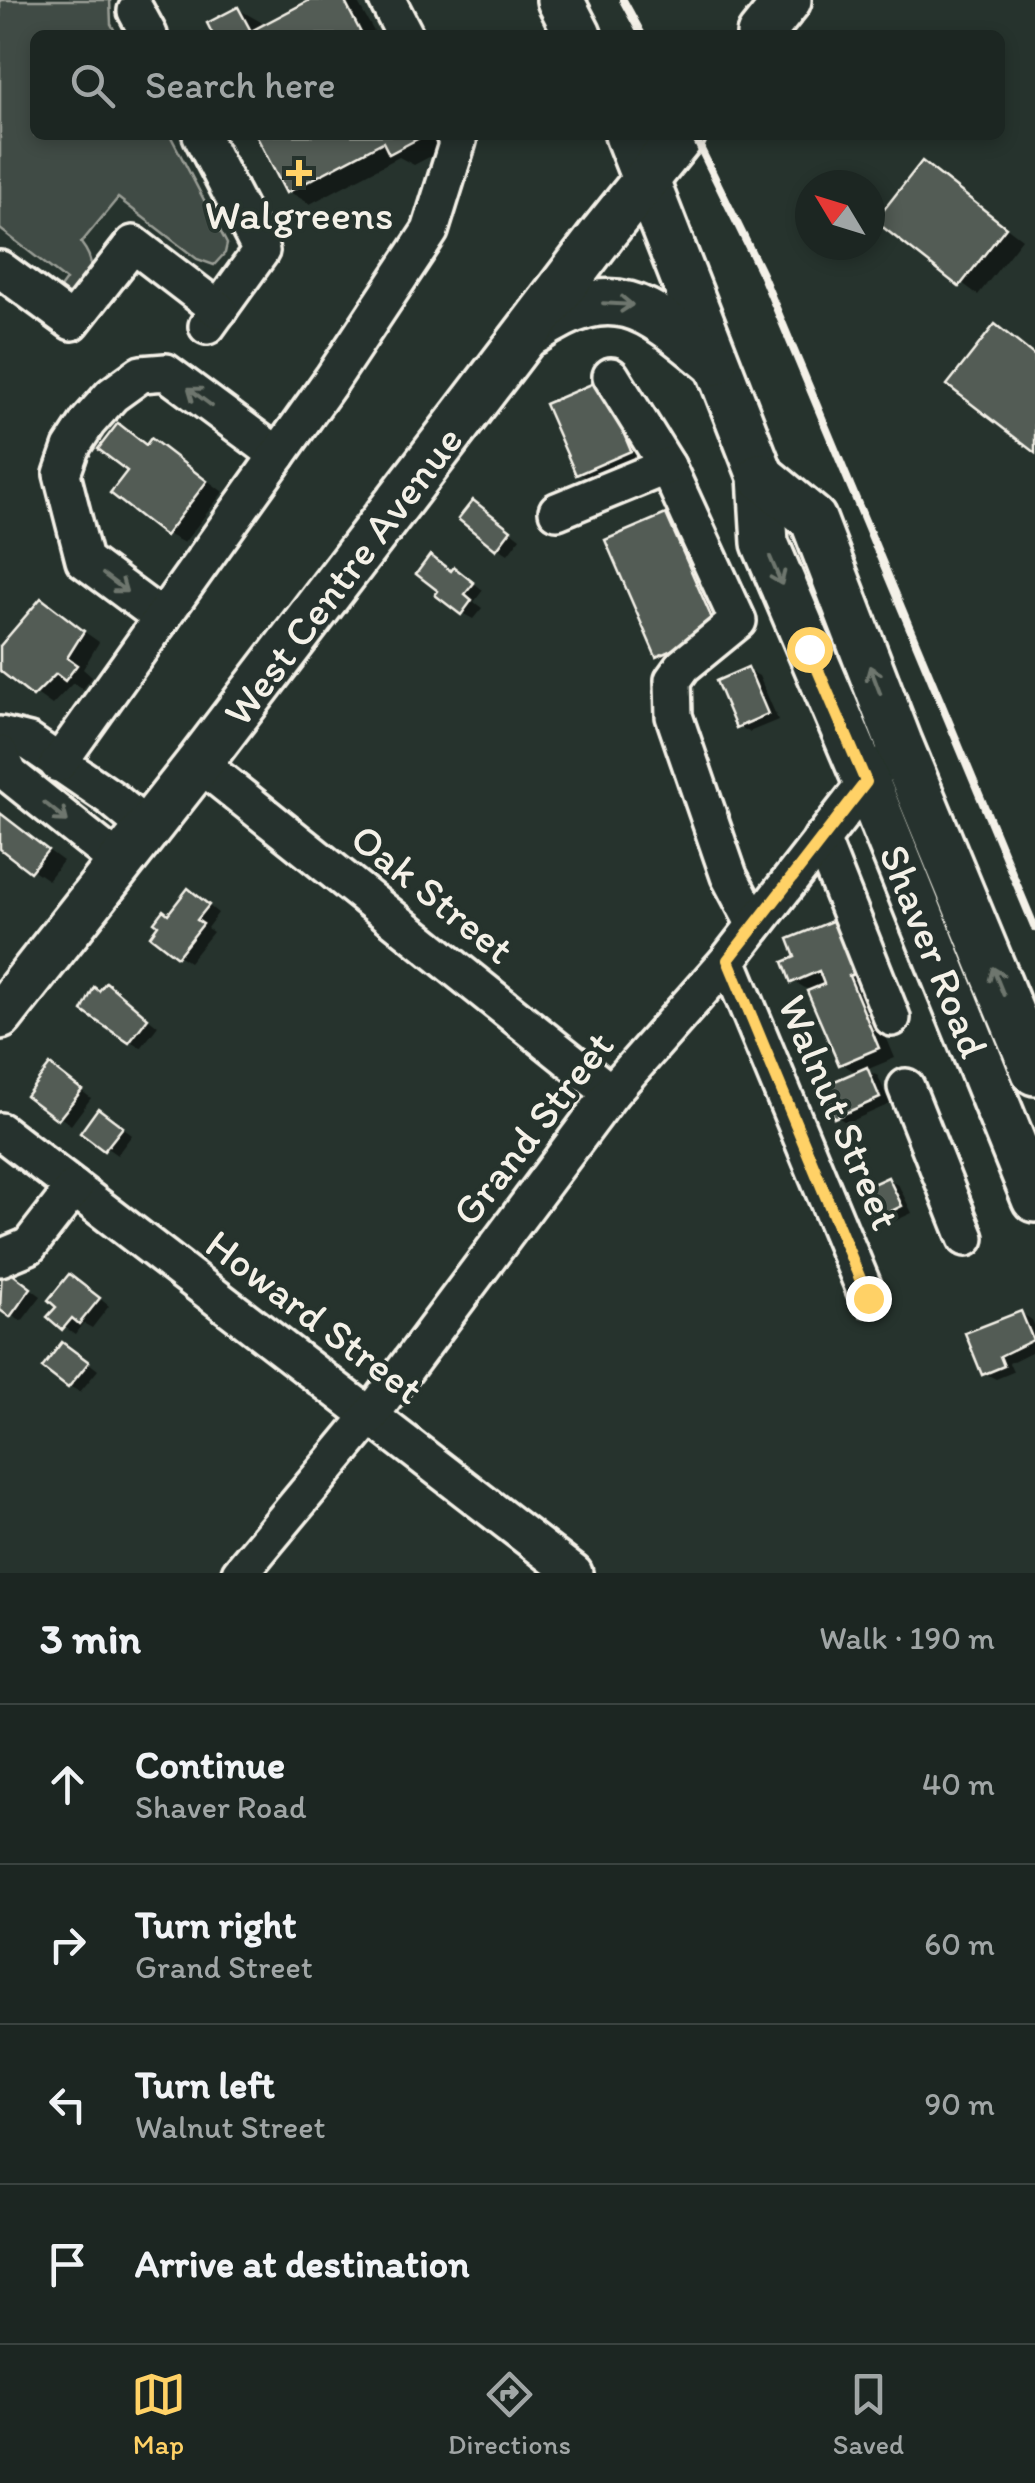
<!DOCTYPE html>
<meta charset="utf-8">
<style>
body{margin:0;font-family:Itim,sans-serif;background:#29322f;color:#f1f3f6}
.compass{position:absolute;left:795px;top:170px;width:90px;height:90px;border-radius:50%;background:#1c2622;box-shadow:0 5px 15px #0003;rotate:308deg}
.stop{position:absolute;width:30px;height:30px;margin:-22px;border:8px solid #ffd166;border-radius:50%;background:#fff}
.stop.end{background:#ffd166;border-color:#fff;box-shadow:0 2px 10px #0008}
.list{margin:0;padding:0;list-style:none}
h2{display:flex;justify-content:space-between;align-items:center;height:130px;margin:0;padding:0 40px;font-size:42px}
h2 small{font-size:32px;font-weight:400;color:#a0a5a5}
.list li{display:grid;grid-template-columns:65px 1fr auto;gap:30px;align-items:center;box-sizing:border-box;height:160px;padding:0 40px;border-top:2px solid #3a4340}
.list b{display:block;font-size:38px;white-space:nowrap}
.list p{margin:0;font-size:32px;white-space:nowrap;color:#a0a5a5}
.list em{font-size:32px;font-style:normal;color:#a0a5a5}
.icon{flex:none;width:55px;height:55px;fill:none;stroke:currentColor;stroke-width:2;stroke-linecap:round;stroke-linejoin:round}
.map{position:relative;flex:none;width:1035px;height:1573px;overflow:hidden}
.search{position:absolute;background:#1c2622;box-shadow:0 5px 15px #0003;left:30px;right:30px;top:30px;height:110px;display:flex;align-items:center;gap:25px;box-sizing:border-box;padding:0 35px;border-radius:15px;color:#a0a5a5;font-size:38px}
.sheet{height:770px;background:#1c2622}
nav{display:flex;justify-content:space-around;align-items:center;box-sizing:border-box;height:140px;border-top:2px solid #3a4340;background:#1c2622;font-size:28px;color:#a0a5a5}
nav a{display:grid;justify-items:center;gap:5px}
nav .on{color:#ffd166}
.map>svg:first-child{display:block}
.green{fill:#414b45;stroke:#9a9e96;stroke-width:2.5}
.shadow{fill:#0007}
.building{fill:#525c55;stroke:#f4f1e8;stroke-width:2.5}
.lines{fill:none;stroke-linecap:round;stroke-linejoin:round}
.minor-casing{stroke:#f4f1e8;stroke-width:42}
.major-casing{stroke:#f4f1e8;stroke-width:52}
.minor{stroke:#26332d;stroke-width:35}
.major{stroke:#26332d;stroke-width:45}
.rail{stroke:#f4f1e8;stroke-width:8}
.oneway{stroke:#6e766e}
.route{stroke:#ffd166;stroke-width:12}
.poi-dot{fill:#ffd166;stroke:#26332d;stroke-width:4}
.labels{text-anchor:middle;stroke-width:8;stroke-linejoin:round;paint-order:stroke}
.poi-label{font-size:42px;fill:#f4f1e8;stroke:#26332d}
.street-label{font-size:42px;fill:#f4f1e8;stroke:#26332d}
</style>
<div class="map">
<svg width="1035" height="1573" viewBox="0 0 1035 1573">
<rect width="100%" height="100%" fill="#26332d"/>
<filter id="ink" filterUnits="userSpaceOnUse"><feTurbulence type="fractalNoise" baseFrequency=".01" numOctaves="2"/><feDisplacementMap in="SourceGraphic" scale="20" xChannelSelector="R" yChannelSelector="G"/><feConvolveMatrix kernelMatrix="1 2 1 2 8 2 1 2 1" color-interpolation-filters="sRGB"/></filter>
<g filter="url(#ink)">
<path class="green" d="M0 0H110L111 24 117 35H35V135H170L227 244 225 253 214 265 197 259 118 198 81 243C102 270 86 281 71 306L58 291 66 280 0 229Z"/>
<g class="shadow">
<polygon points="315,0 356,0 376,35 216,35 238,9 261,22 263,27"/>
<polygon points="258,135 447,135 452,145 414,165 399,157 310,204 288,191"/>
<polygon points="923,164 1022,239 978,295 879,220"/>
<polygon points="600,383 647,461 595,483 578,473"/>
<polygon points="119,427 148,446 152,441 169,451 223,492 184,543 167,534 130,471"/>
<polygon points="484,510 520,538 508,554 497,547"/>
<polygon points="666,517 683,527 732,639 675,665 658,655"/>
<polygon points="453,573 466,577 483,590 474,602 482,608 473,619 462,613"/>
<polygon points="42,602 99,642 83,669 92,677 83,689 73,683 52,705 0,668 0,657"/>
<polygon points="748,670 759,676 778,720 749,732 738,726"/>
<polygon points="0,815 63,861 48,880 0,847"/>
<polygon points="199,898 218,913 207,928 213,932 189,962 178,955 169,916"/>
<polygon points="843,918 865,986 895,1058 866,1070 878,1076 890,1104 847,1123 836,1116 858,1074 841,1063 810,991 793,981 798,958"/>
<polygon points="107,985 158,1026 141,1048 130,1041 101,994"/>
<polygon points="61,1075 91,1098 71,1125 30,1095"/>
<polygon points="110,1118 132,1135 117,1155 84,1132"/>
<polygon points="888,1179 899,1186 912,1213 886,1225 875,1218"/>
<polygon points="0,1273 14,1276 41,1296 22,1321 0,1307"/>
<polygon points="81,1283 109,1306 92,1328 83,1323 75,1334 50,1317"/>
<polygon points="1021,1313 1032,1320 1035,1327 1035,1350 1009,1363 1013,1372 996,1379 984,1373"/>
<polygon points="74,1351 98,1370 80,1392 69,1386"/>
</g>
<g class="building">
<polygon points="310,0 344,0 362,35 213,35 207,23 238,7 251,31"/>
<polygon points="256,135 425,135 389,154 383,142 286,193"/>
<polygon points="922,161 1006,227 959,287 875,221"/>
<polygon points="995,324 1035,356 1035,453 947,385"/>
<polygon points="601,380 631,451 576,475 545,404"/>
<polygon points="118,423 146,445 151,438 207,481 165,536 110,493 127,471 98,449"/>
<polygon points="473,500 511,530 496,550 458,519"/>
<polygon points="666,514 717,630 656,657 605,540"/>
<polygon points="430,555 451,571 454,567 474,583 465,594 472,600 461,615 435,595 438,591 416,574"/>
<polygon points="41,598 84,631 67,658 77,665 65,681 56,674 33,697 0,671 0,646"/>
<polygon points="748,667 768,714 736,728 716,681"/>
<polygon points="0,813 48,850 30,872 0,849"/>
<polygon points="188,888 209,905 197,920 203,924 177,957 150,936 158,925 154,922 163,910 168,914"/>
<polygon points="844,916 869,968 849,976 879,1048 839,1065 807,991 824,984 819,971 791,983 783,962 795,957 788,939"/>
<polygon points="106,982 148,1018 129,1043 82,1011 94,987 99,991"/>
<polygon points="50,1065 82,1090 58,1120 26,1096"/>
<polygon points="867,1067 880,1098 834,1118 821,1087"/>
<polygon points="98,1108 123,1127 104,1151 80,1133"/>
<polygon points="888,1177 902,1206 873,1220 859,1190"/>
<polygon points="2,1266 31,1288 10,1317 0,1310"/>
<polygon points="69,1274 100,1298 79,1324 72,1318 62,1330 47,1317 56,1307 48,1300"/>
<polygon points="1021,1311 1033,1340 1000,1356 1004,1366 982,1375 965,1333"/>
<polygon points="62,1342 89,1362 68,1388 42,1368"/>
</g>
<g class="lines">
<g class="minor-casing">
<g id="minor">
<polyline points="387,0 405,35"/>
<polyline points="136,11 149,35"/>
<polyline points="201,135 261,251 207,326"/>
<polyline points="0,269 72,322 133,244 219,310"/>
<polyline points="611,376 667,466 738,621 683,666 673,680 674,716 729,876 755,925"/>
<polyline points="557,511 667,466"/>
<polyline points="162,618 84,560 62,474 71,448 88,422 112,395 141,374 166,372 278,455"/>
<polyline points="0,735 29,742 111,798 147,828"/>
<polyline points="0,754 10,775 120,863"/>
<polyline points="199,763 611,1093"/>
<polyline points="58,764 332,379 430,231 458,141 454,135"/>
<polyline points="821,839 892,1018"/>
<polyline points="728,960 868,1298"/>
<polyline points="906,1087 966,1238"/>
<polyline points="0,1131 574,1573"/>
<polyline points="0,1258 29,1246 74,1188"/>
<polyline points="240,1573 371,1415 611,1093 728,960 879,766"/>
</g>
</g>
<g class="major-casing">
<g id="major">
<polyline points="560,0 578,35"/>
<polyline points="760,35 788,0"/>
<path id="s1" d="M628 135 761 476 765 543 866 781 1035 1199"/>
<path d="M534 331C615 276 649 308 714 362"/>
<polyline points="761,476 813,519 899,743 1035,1072"/>
<path id="s2" d="M0 1016 199 763 604 232 682 135"/>
</g>
</g>
<use href="#minor" class="minor"/>
<use href="#major" class="major"/>
<g class="rail">
<polyline points="623,0 642,35"/>
<polyline points="694,135 762,274 1035,928"/>
</g>
</g>
<defs><path id="oneway-shaft" d="M-6 0H5M1.5-3L5.5 0L1.5 3" fill="none" stroke-width="1.6" stroke-linecap="round" stroke-linejoin="round" transform="scale(2.5)"/></defs>
<g class="oneway">
<use href="#oneway-shaft" transform="translate(618 304) rotate(3)"/>
<use href="#oneway-shaft" transform="translate(200 397) rotate(-143)"/>
<use href="#oneway-shaft" transform="translate(776 571) rotate(67)"/>
<use href="#oneway-shaft" transform="translate(115 583) rotate(37)"/>
<use href="#oneway-shaft" transform="translate(875 680) rotate(-111)"/>
<use href="#oneway-shaft" transform="translate(56 812) rotate(39)"/>
<use href="#oneway-shaft" transform="translate(998 981) rotate(-112)"/>
</g>
</g>
<g class="lines" filter="url(#ink)">
<polyline class="route" points="809,649 866,782 728,960 868,1298"/>
</g>
<path class="poi-dot" d="M294 158h10v10h10v10h-10v10h-10v-10h-10v-10h10z"/>
<g class="labels">
<g class="poi-label">
<text x="299" y="229">Walgreens</text>
</g>
<g class="street-label">
<text dy="15" stroke="none"><textPath href="#s2" startOffset="558">West Centre Avenue</textPath></text>
<text transform="translate(433 893) rotate(39)" y="15">Oak Street</text>
<text dy="15" stroke="none"><textPath href="#s1" startOffset="875">Shaver Road</textPath></text>
<text transform="translate(840 1112) rotate(67)" y="15">Walnut Street</text>
<text transform="translate(532 1128) rotate(-52)" y="15">Grand Street</text>
<text transform="translate(315 1316) rotate(37)" y="15">Howard Street</text>
</g>
</g>
</svg>
<svg class="compass" viewBox="-18 -18 36 36"><path d="M0-13l5 13h-10z" fill="#e53935"/><path d="M0 13l5-13h-10z" fill="#a0a5a5"/></svg>
<div class="stop" style="left:809px;top:649px"></div>
<div class="stop end" style="left:868px;top:1298px"></div>
<div class="search"><svg class="icon" aria-label="search" viewBox="0 0 24 24"><circle cx="10" cy="10" r="6"/><path d="M15 15l6 6"/></svg>Search here</div>
</div>
<section class="sheet">
<h2>3 min<small>Walk · 190 m</small></h2>
<ul class="list">
<li><svg class="icon" aria-label="ahead" viewBox="0 0 24 24"><path d="M12 20V5M6 11l6-6 6 6"/></svg><div><b>Continue</b><p>Shaver Road</p></div><em>40 m</em></li>
<li><svg class="icon" aria-label="right" viewBox="0 0 24 24"><path d="M7 20v-9h11M14 6l5 5-5 5"/></svg><div><b>Turn right</b><p>Grand Street</p></div><em>60 m</em></li>
<li><svg class="icon" aria-label="left" viewBox="0 0 24 24"><path d="M17 20v-9H6M10 6l-5 5 5 5"/></svg><div><b>Turn left</b><p>Walnut Street</p></div><em>90 m</em></li>
<li><svg class="icon" aria-label="arrive" viewBox="0 0 24 24"><path d="M6 21V4h12l-3 4 3 4H6"/></svg><div><b>Arrive at destination</b></div></li>
</ul>
</section>
<nav>
<a class="on"><svg class="icon" aria-label="map" viewBox="0 0 24 24"><path d="M3 6l6-2 6 2 6-2v14l-6 2-6-2-6 2zM9 4v14M15 6v14"/></svg>Map</a>
<a><svg class="icon" aria-label="directions" viewBox="0 0 24 24"><path d="M12 3l9 9-9 9-9-9zM9 14v-3h6M13 9l2 2-2 2"/></svg>Directions</a>
<a><svg class="icon" aria-label="saved" viewBox="0 0 24 24"><path d="M7 4h10v16l-5-4-5 4z"/></svg>Saved</a>
</nav>
